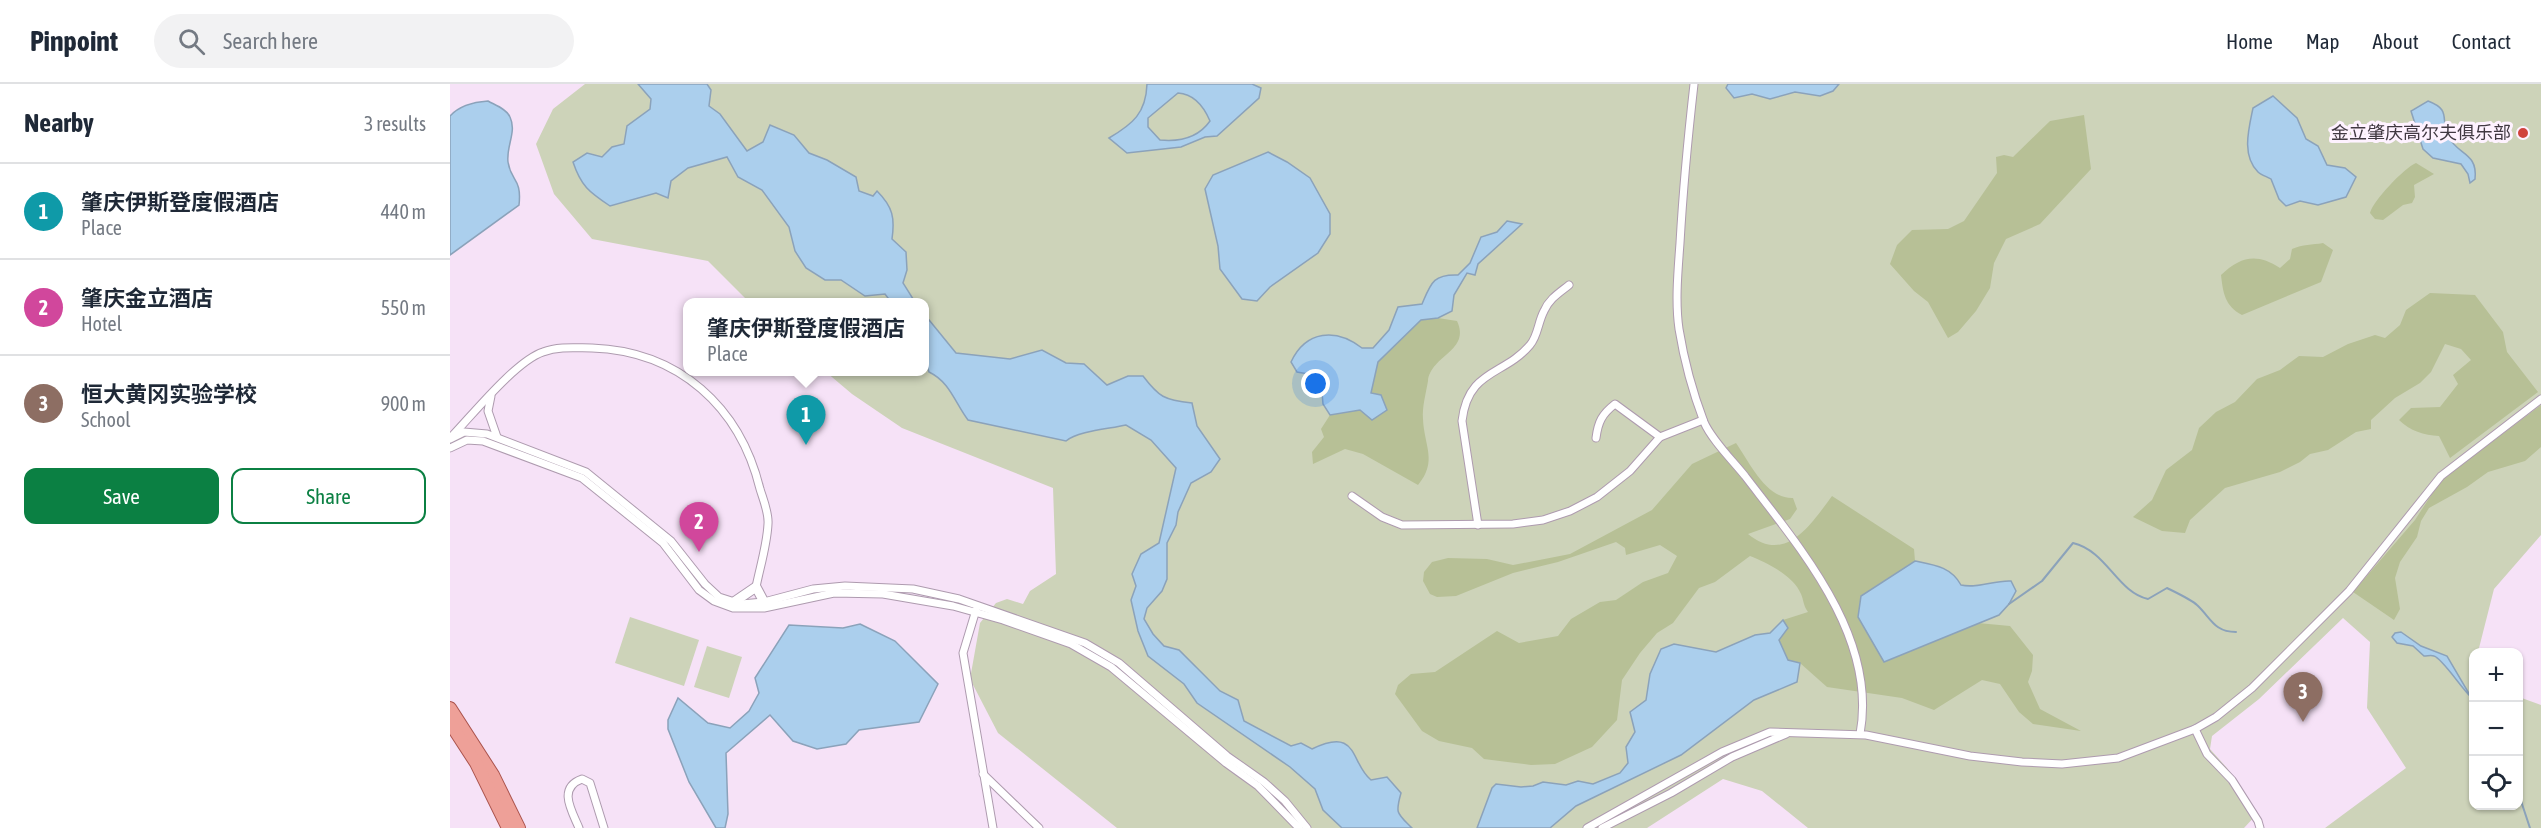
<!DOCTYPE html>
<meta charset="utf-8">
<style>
body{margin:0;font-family:"Asap Condensed","Noto Sans SC",sans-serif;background:#f2f2f3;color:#1f2937}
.controls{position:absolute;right:18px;bottom:18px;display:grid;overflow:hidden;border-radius:12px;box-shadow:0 2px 4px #0004}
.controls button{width:54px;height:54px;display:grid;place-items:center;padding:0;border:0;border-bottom:2px solid #e0e1e3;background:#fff;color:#1f2937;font:30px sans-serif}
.you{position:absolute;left:866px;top:300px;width:21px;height:21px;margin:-15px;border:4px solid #fff;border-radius:50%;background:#1a73e8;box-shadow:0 0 0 9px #1a73e833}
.badge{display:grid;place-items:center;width:39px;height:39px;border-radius:50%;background:#0b8043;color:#fff;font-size:20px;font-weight:700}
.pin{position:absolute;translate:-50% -50px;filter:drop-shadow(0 2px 3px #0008)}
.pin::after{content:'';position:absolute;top:32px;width:21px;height:18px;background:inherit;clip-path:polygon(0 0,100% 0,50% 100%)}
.popup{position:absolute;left:233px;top:214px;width:246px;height:78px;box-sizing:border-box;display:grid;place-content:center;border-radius:12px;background:#fff;filter:drop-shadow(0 2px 4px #0005);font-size:20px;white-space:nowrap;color:#747a83}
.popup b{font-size:22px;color:#1f2937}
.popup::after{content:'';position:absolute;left:50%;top:100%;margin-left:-12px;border:12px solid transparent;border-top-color:#fff}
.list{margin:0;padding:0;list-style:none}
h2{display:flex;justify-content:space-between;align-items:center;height:78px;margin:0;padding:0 24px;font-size:26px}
h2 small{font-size:20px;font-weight:400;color:#747a83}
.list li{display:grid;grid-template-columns:39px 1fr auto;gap:18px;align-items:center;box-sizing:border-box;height:96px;padding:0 24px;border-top:2px solid #e0e1e3}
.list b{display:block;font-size:22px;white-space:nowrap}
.list p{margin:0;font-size:20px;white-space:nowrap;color:#747a83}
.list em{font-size:20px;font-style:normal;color:#747a83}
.actions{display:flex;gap:12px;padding:18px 24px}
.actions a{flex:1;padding:14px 0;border:2px solid #0b8043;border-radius:12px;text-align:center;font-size:21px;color:#0b8043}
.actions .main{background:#0b8043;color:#fff}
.icon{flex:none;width:33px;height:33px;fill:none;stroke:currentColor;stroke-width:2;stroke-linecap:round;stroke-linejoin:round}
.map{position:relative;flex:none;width:2091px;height:744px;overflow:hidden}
header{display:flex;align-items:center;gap:36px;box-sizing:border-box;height:84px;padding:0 30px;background:#fff;border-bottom:2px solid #e0e1e3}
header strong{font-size:28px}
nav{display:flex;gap:33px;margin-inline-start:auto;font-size:21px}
.search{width:420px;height:54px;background:#f2f2f3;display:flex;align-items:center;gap:15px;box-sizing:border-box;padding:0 21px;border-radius:33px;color:#747a83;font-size:22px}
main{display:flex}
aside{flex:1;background:#fff}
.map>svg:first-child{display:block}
.green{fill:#cdd3b9}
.forest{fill:#b7c096}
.water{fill:#abcfed;stroke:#8ba2ba;stroke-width:1.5;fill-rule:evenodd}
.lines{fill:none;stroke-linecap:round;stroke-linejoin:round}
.stream{stroke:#8ba2ba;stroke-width:2}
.minor-casing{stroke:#ae9baf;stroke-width:9}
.tertiary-casing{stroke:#ae9baf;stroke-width:11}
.primary-casing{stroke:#aa534d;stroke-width:14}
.minor{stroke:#fff;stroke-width:7}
.tertiary{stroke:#fff;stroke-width:9}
.primary{stroke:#eea098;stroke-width:12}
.poi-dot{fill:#d0423c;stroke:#fef2ff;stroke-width:2}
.labels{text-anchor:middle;stroke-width:6;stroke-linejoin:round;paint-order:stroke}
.poi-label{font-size:18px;fill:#413942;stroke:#fef2ff;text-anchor:end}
</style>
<header>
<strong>Pinpoint</strong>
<div class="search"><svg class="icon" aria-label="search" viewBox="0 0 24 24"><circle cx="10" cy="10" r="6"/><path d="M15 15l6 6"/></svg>Search here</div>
<nav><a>Home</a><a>Map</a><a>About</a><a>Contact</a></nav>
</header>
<main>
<aside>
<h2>Nearby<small>3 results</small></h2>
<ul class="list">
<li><span class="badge" style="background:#0f9aa8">1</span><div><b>肇庆伊斯登度假酒店</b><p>Place</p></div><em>440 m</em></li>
<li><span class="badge" style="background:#d1479c">2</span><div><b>肇庆金立酒店</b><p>Hotel</p></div><em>550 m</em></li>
<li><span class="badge" style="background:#8d6e63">3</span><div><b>恒大黄冈实验学校</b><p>School</p></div><em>900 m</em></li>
</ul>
<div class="actions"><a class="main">Save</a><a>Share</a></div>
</aside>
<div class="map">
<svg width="2091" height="744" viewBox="0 0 2091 744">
<rect width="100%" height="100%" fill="#f6e2f7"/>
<g class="green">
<polygon points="135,0 2091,0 2091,451 2044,505 2028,568 2024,568 2021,596 2024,597 2024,722 2068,722 2069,613 2091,621 2091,744 1875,744 1956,684 1917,624 1920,558 1893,534 1809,615 1762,652 1760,665 1777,684 1807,730 1794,744 1358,744 1312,707 1273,695 1197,744 667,744 548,649 520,595 530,539 546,519 557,515 573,520 580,507 606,490 603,404 452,344 402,310 376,288 475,288 475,218 299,218 258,177 142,155 104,110 86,60 103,25"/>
<polygon points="180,533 249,556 234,602 165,579"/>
<polygon points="257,562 292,573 279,614 244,603"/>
</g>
<g class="forest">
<polygon points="1634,31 1641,85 1590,140 1556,155 1544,179 1540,204 1526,227 1508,248 1498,254 1478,218 1464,207 1440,180 1447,161 1462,146 1498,145 1514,137 1547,89 1546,73 1554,71 1563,73 1600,37"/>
<path d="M1966 79 1984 90 1964 101 1965 113 1962 119 1953 121 1933 136 1925 135 1920 129C1923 117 1954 84 1966 79Z"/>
<path d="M1873 159 1883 166 1871 198 1792 231C1775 222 1773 209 1771 191 1791 172 1807 169 1830 184L1840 175 1842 165C1853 160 1862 161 1873 159Z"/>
<path d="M1980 209 2025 211 2053 248 2057 268 2088 308 2000 374 1989 352C1974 351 1960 347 1949 336L1961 324 1990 323 2008 300 2003 291 2021 276 2011 265 1995 260 1981 288 1970 299 1945 314 1921 336V345L1906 348 1878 366 1860 370 1850 378 1830 388 1775 404 1740 436 1735 449 1712 447 1683 433 1702 416 1716 386 1742 366 1749 344 1766 328 1785 318 1807 295 1830 286 1849 272 1873 273 1898 260 1925 251 1935 254 1950 241 1956 226Z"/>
<path d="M988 234 1007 237C1021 267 981 271 978 297 976 309 972 323 973 335 974 362 988 377 968 401L913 370 895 365 863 380 862 368 874 353 871 345 880 331 910 326 921 309 928 278 971 236Z"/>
<polygon points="2091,321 2091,363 2075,377 2038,388 2017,403 1979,424 1971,437 1967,453 1950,478 1945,494 1950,525 1944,536 1903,508 1965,436 1991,396"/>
<path d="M1286 359C1300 379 1316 415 1343 414L1347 425 1340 435 1298 450C1336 481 1361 440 1382 412L1464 465 1465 477 1411 512 1434 578 1528 539 1560 542 1583 571 1582 587 1578 598 1590 625 1631 647 1583 640 1569 628 1550 600 1532 596 1484 626 1452 614 1377 603 1350 579 1338 576 1329 556 1338 544 1333 536 1358 528C1353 521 1354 517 1351 510 1344 492 1316 478 1300 472L1265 498 1249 504 1223 539 1207 549 1190 569 1172 596 1167 636 1142 663 1105 680 1081 681 1034 675 1022 664 989 657 972 647 945 610 948 601 961 590 985 588 1047 547 1069 559 1108 552 1121 535 1150 518 1166 516 1193 498 1218 489 1227 472 1210 461 1176 471 1175 464 1166 458 1108 478 1063 489 1006 512 987 513 980 510 973 497 974 488 982 478 998 474 1037 475 1063 481 1120 470 1202 426 1242 380Z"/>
</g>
<g class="water">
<path d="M188 0H257L261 6 259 22 270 30 297 67 313 58 320 41 344 51 359 69 377 76 406 93 409 107 423 112 427 107C443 123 445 134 442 155L456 168 457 186 453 199 465 218H441L435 210 415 212 391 196H375L356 184 345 167 339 143 312 106 288 93 277 73 238 84 221 97 218 114 206 109 160 122C139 108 131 102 123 78L137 69 152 73 162 63 174 60 177 42 200 25 201 15Z"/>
<path d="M697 0H802L811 4 809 14 767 52 755 53 731 63 677 69 659 54C683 40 696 29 697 0ZM728 9C744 10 754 23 760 37 748 54 730 58 710 56L698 43V34Z"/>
<polygon points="1278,0 1389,0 1383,7 1370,12 1345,8 1320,15 1302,10 1284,14 1276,4"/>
<path d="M1823 12 1847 34 1856 55 1868 62 1877 81 1895 84 1906 93 1896 113 1868 121 1850 117 1836 122 1829 115 1821 95C1818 93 1811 91 1808 88 1791 71 1799 44 1803 24Z"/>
<path d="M38 17C45 21 57 25 60 33 67 48 56 62 58 78 61 98 72 94 69 121L0 171V32C9 22 24 18 38 17Z"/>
<path d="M1978 17C2002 26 1990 35 1998 52 2007 71 2028 68 2025 95L2020 99 2018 90 2011 80 1983 74 1973 65 1961 27Z"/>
<polygon points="818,68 837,78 860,94 880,130 880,150 868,169 820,203 807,217 792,215 770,185 768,162 755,105 763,91"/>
<path d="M1057 137 1072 140 1028 180 1025 191 1017 189 1004 211 1002 227 988 234 971 236 928 278 921 309 931 311 937 326 922 336 910 326 880 331 873 320 871 296 864 291 847 288 841 278C856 246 886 244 912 264H923L939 246 948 223 972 220C981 199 983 190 1008 191L1020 179 1031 153 1047 148Z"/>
<path d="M475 231 506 269 560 275 592 266 616 279 634 280 657 301 678 292H693C709 313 714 316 742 319L747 342 770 375 761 388 741 399 728 428 726 441 717 459V495L712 507 697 524 694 535 703 550 714 562 729 566 770 607 788 616 794 637 841 662 851 659 862 665C909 642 900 679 921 696L937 693 951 709C945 730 947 729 962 744H892L873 726 865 705 840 683 747 619 734 600 698 572 688 547 681 516 686 502 682 490 691 470 709 459 726 384 701 356 676 341C659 345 628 347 616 357L518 336C505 319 500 298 479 288L475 276Z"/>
<path d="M1465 477C1485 481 1501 483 1511 501 1527 505 1544 496 1561 497L1566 507 1559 520 1549 531 1434 578 1408 533 1411 512Z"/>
<polygon points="1333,536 1338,544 1329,556 1338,576 1350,579 1347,598 1304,616 1231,671 1126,722 1100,744 1027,744 1042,704 1046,700 1071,703 1083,702 1093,698 1116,701 1128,697 1143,700 1170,689 1178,679 1176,663 1185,648 1180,628 1196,616 1200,590 1211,565 1224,560 1266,568 1305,551 1320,549"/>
<polygon points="410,540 445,557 488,600 469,638 409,646 396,660 367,665 343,657 320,631 276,669 278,730 275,744 266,744 239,698 218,645 218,636 228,614 258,639 280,644 299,627 309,609 305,594 339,541 393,544"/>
<path d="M1951 548 1971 562 1997 572 2021 613C2012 605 1992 574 1984 572 1981 571 1978 572 1974 572L1963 562 1947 559 1942 553 1945 549Z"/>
</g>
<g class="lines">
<g class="stream">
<path d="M1559 520 1592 497 1623 459C1657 467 1667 508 1698 515L1717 504C1725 508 1742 516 1747 521 1761 534 1764 548 1786 548"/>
<polyline points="2021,613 2024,619"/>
<polyline points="2068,708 2080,744"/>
</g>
<g class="minor-casing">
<g id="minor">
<path d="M1244 0C1238 53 1233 106 1230 159 1228 187 1225 217 1229 245 1234 276 1243 309 1254 338 1261 355 1283 377 1295 392 1350 464 1428 553 1410 650"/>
<polyline points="41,312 38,327 47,353"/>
<path d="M3 351C24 329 66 277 93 268 109 262 126 264 142 264 229 267 290 323 310 405 313 415 319 429 318 440 317 461 310 483 306 503"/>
<path d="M1146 354C1148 338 1152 330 1165 320L1210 353"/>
<polyline points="0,355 14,348 37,350 136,388 221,457 255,500 269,513 291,520 314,518 363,505 395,502 463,505 509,515 635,559 669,579 777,672 814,698 835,717 857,744"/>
<polyline points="0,364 17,356 33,357 132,394 213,459 249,506 264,517 283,524 314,524 384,509 433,510 503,522 553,536 621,560 661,583 776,679 808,702 849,744"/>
<polyline points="902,412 932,433 952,441 1063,440 1093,436 1120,427 1147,413 1180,387 1210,353 1253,336"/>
<path d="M1028 441 1012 337C1018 285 1054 292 1080 261 1088 252 1088 238 1094 227 1099 215 1109 209 1119 201"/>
<polyline points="526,526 513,569 543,744"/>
<polyline points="1745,645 1757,670 1782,696 1808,737 1810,744"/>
<polyline points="533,690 589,744"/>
<path d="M129 744C122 727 107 704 132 695L140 699 154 744"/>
<polyline points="1137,744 1272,668 1320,648 1416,651 1520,672 1572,678 1612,680 1668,674 1745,645 1766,633 1802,604 1899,507 1991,392 2091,315"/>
<polyline points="1152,744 1221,709 1282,673 1336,650"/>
</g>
</g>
<g class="tertiary-casing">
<polyline id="tertiary" points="284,518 306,503 314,518"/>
</g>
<g class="primary-casing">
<g id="primary">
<polyline points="0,624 43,691 69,744"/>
<polyline points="0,639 26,679 58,744"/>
</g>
</g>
<use href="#minor" class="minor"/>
<use href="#tertiary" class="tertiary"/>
<use href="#primary" class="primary"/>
</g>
<circle class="poi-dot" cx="2073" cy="49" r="6"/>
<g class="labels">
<g class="poi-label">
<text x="2061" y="55">金立肇庆高尔夫俱乐部</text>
</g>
</g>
</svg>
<div class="controls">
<button>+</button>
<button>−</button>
<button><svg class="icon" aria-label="locate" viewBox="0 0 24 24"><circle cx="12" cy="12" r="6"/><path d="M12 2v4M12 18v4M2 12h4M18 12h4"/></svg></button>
</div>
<div class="you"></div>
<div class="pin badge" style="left:356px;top:361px;background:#0f9aa8">1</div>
<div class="popup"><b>肇庆伊斯登度假酒店</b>Place</div>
<div class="pin badge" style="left:249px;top:468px;background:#d1479c">2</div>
<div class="pin badge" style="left:1853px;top:638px;background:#8d6e63">3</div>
</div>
</main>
